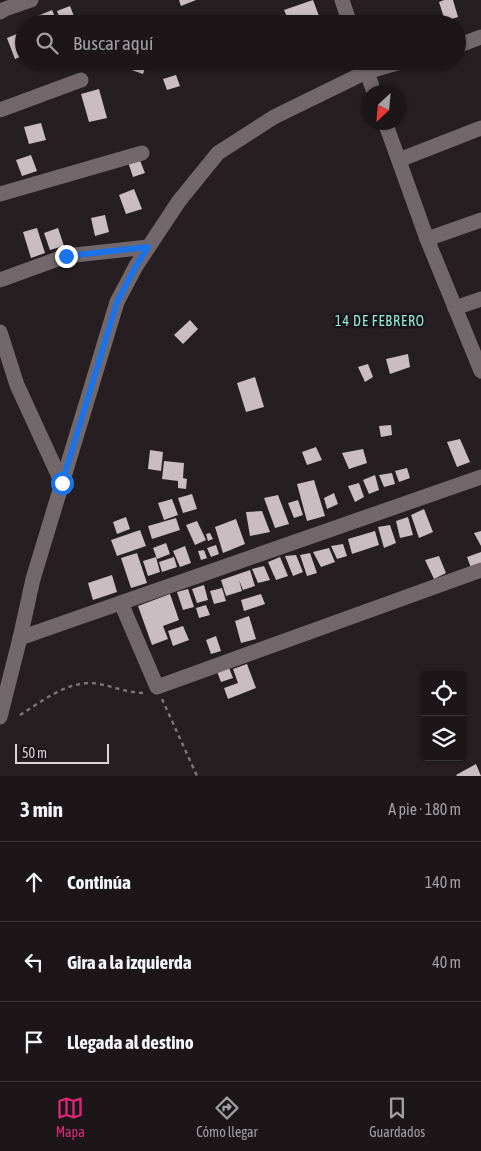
<!DOCTYPE html>
<html lang="es">
<meta charset="utf-8">
<style>
body{margin:0;font-family:"Asap Condensed",sans-serif;background:#292326;color:#f1f3f6}
.controls{position:absolute;right:15px;bottom:15px;display:grid;overflow:hidden;border-radius:5px;box-shadow:0 1px 4px #0004}
.controls button{width:45px;height:45px;display:grid;place-items:center;padding:0;border:0;border-bottom:1px solid #3a3538;background:#1c1619;color:#f1f3f6;font:25px sans-serif}
.compass{position:absolute;left:361px;top:85px;width:45px;height:45px;border-radius:50%;background:#1c1619;box-shadow:0 1px 4px #0004;rotate:206deg}
.scale{position:absolute;left:15px;bottom:12px;width:94px;box-sizing:border-box;padding-left:5px;border:2px solid #dbd5d7;border-top:0;font-size:14px;line-height:18px;white-space:nowrap;color:#dbd5d7;-webkit-text-stroke:4px #1c1418;paint-order:stroke}
.stop{position:absolute;width:15px;height:15px;margin:-11px;border:4px solid #1a73e8;border-radius:50%;background:#fff}
.stop.end{background:#1a73e8;border-color:#fff;box-shadow:0 1px 5px #0008}
.list{margin:0;padding:0;list-style:none}
h2{display:flex;justify-content:space-between;align-items:center;height:65px;margin:0;padding:0 20px;font-size:21px}
h2 small{font-size:16px;font-weight:400;color:#a09fa2}
.list li{display:grid;grid-template-columns:32px 1fr auto;gap:15px;align-items:center;box-sizing:border-box;height:80px;padding:0 20px;border-top:1px solid #3a3538}
.list b{display:block;font-size:19px;white-space:nowrap}
.list em{font-size:16px;font-style:normal;color:#a09fa2}
.icon{flex:none;width:28px;height:28px;fill:none;stroke:currentColor;stroke-width:2;stroke-linecap:round;stroke-linejoin:round}
.map{position:relative;flex:none;width:481px;height:776px;overflow:hidden}
.search{position:absolute;background:#1c1619;box-shadow:0 1px 4px #0004;left:15px;right:15px;top:15px;height:55px;display:flex;align-items:center;gap:12px;box-sizing:border-box;padding:0 18px;border-radius:28px;color:#a09fa2;font-size:19px}
.sheet{height:305px;background:#1c1619}
nav{display:flex;justify-content:space-around;align-items:center;box-sizing:border-box;height:70px;border-top:1px solid #3a3538;background:#1c1619;font-size:14px;color:#a09fa2}
nav a{display:grid;justify-items:center;gap:2px}
nav .on{color:#db2777}
.map>svg:first-child{display:block}
.building{fill:#c9bdc2}
.lines{fill:none;stroke-linecap:round;stroke-linejoin:round}
.path{stroke:#7b7477;stroke-width:2.5;stroke-dasharray:4 4;stroke-linecap:butt}
.minor{stroke:#72686c;stroke-width:15}
.route{stroke:#1a73e8;stroke-width:6}
.labels{text-anchor:middle;stroke-width:5;stroke-linejoin:round;paint-order:stroke}
.neighbourhood-label{font-size:14px;letter-spacing:1px;fill:#90efd1;stroke:#1c1418}
</style>
<div class="map">
<svg width="481" height="776" viewBox="0 0 481 776">
<rect width="100%" height="100%" fill="#261e21"/>
<g class="building">
<polygon points="179,0 196,0 181,6"/>
<polygon points="313,0 322,24 290,24 284,10"/>
<polygon points="444,0 453,0 458,17 445,21 439,2"/>
<polygon points="70,6 77,24 62,24 57,11"/>
<polygon points="52,10 58,24 37,24 35,17"/>
<polygon points="396,19 397,24 385,24"/>
<polygon points="24,31 24,55 15,59 7,38"/>
<polygon points="128,61 147,61 143,74 126,68"/>
<polygon points="176,75 180,86 167,90 163,79"/>
<polygon points="99,89 107,118 89,122 81,94"/>
<polygon points="41,123 46,140 29,144 24,127"/>
<polygon points="31,155 37,171 22,176 16,160"/>
<polygon points="139,158 145,173 133,177 128,162"/>
<polygon points="134,189 142,209 126,214 119,195"/>
<polygon points="105,215 109,232 95,236 91,218"/>
<polygon points="37,228 45,253 31,258 23,232"/>
<polygon points="58,228 64,246 50,250 44,233"/>
<polygon points="190,320 198,329 183,344 174,335"/>
<polygon points="408,354 410,367 390,374 386,359"/>
<polygon points="368,364 373,377 365,382 358,367"/>
<polygon points="255,377 264,407 246,412 237,383"/>
<polygon points="391,425 392,435 381,437 379,426"/>
<polygon points="460,439 470,462 457,467 447,442"/>
<polygon points="316,447 322,460 307,465 302,452"/>
<polygon points="363,449 367,463 349,469 342,453"/>
<polygon points="150,450 163,452 161,471 148,469"/>
<polygon points="164,461 184,463 183,478 187,479 186,489 178,488 178,481 162,479"/>
<polygon points="407,468 410,478 399,482 395,471"/>
<polygon points="392,473 395,484 384,487 379,475"/>
<polygon points="375,475 379,490 369,494 363,480"/>
<polygon points="314,480 325,516 307,521 297,484"/>
<polygon points="359,483 364,497 355,502 348,486"/>
<polygon points="334,493 338,504 327,509 324,498"/>
<polygon points="192,494 197,509 183,513 178,498"/>
<polygon points="278,495 289,524 275,528 264,498"/>
<polygon points="172,499 178,515 164,520 158,503"/>
<polygon points="298,500 303,515 294,518 288,503"/>
<polygon points="424,509 433,532 419,538 411,515"/>
<polygon points="262,511 270,532 250,536 246,512"/>
<polygon points="126,517 130,529 117,534 113,522"/>
<polygon points="408,517 413,535 400,538 396,521"/>
<polygon points="176,518 180,530 152,539 148,526"/>
<polygon points="236,519 245,544 223,553 215,527"/>
<polygon points="197,521 206,540 195,545 186,525"/>
<polygon points="390,525 396,543 384,548 378,527"/>
<polygon points="140,530 146,546 117,556 111,540"/>
<polygon points="375,531 379,545 352,554 348,539"/>
<polygon points="481,531 481,546 474,533"/>
<polygon points="210,533 213,539 208,541 206,534"/>
<polygon points="166,543 170,554 157,559 153,548"/>
<polygon points="343,544 347,556 337,559 331,546"/>
<polygon points="216,545 219,554 211,557 207,548"/>
<polygon points="185,546 191,563 180,567 173,551"/>
<polygon points="329,548 335,562 321,567 313,552"/>
<polygon points="204,550 207,558 201,560 198,551"/>
<polygon points="481,552 481,564 471,568 467,557"/>
<polygon points="137,553 147,583 131,588 121,558"/>
<polygon points="310,553 317,573 307,576 300,555"/>
<polygon points="296,555 303,572 293,576 285,556"/>
<polygon points="439,556 446,573 434,579 425,560"/>
<polygon points="156,557 160,572 148,576 143,561"/>
<polygon points="174,557 177,567 162,572 159,562"/>
<polygon points="280,557 288,576 276,580 268,562"/>
<polygon points="264,566 270,580 258,583 252,569"/>
<polygon points="250,570 255,586 243,590 239,580 242,591 226,596 221,580"/>
<polygon points="112,575 117,592 93,600 88,583"/>
<polygon points="204,585 208,600 197,603 192,589"/>
<polygon points="222,588 226,601 214,604 210,591"/>
<polygon points="188,589 194,607 183,610 177,592"/>
<polygon points="170,594 179,620 163,626 168,639 152,645 138,606"/>
<polygon points="261,594 265,604 244,611 241,600"/>
<polygon points="206,605 210,615 199,618 196,608"/>
<polygon points="249,616 256,639 241,643 235,621"/>
<polygon points="183,626 189,640 173,646 168,631"/>
<polygon points="216,636 221,651 211,654 206,640"/>
<polygon points="247,664 256,688 228,699 224,688 238,683 233,669"/>
<polygon points="228,665 233,678 221,682 216,669"/>
<polygon points="476,764 481,776 457,776 456,775"/>
</g>
<g class="lines">
<g class="path">
<polyline points="162,699 197,776"/>
<path d="M20 715C41 702 64 683 91 683 108 684 126 693 144 693"/>
</g>
<g class="minor">
<polyline points="342,0 350,24"/>
<polyline points="0,12 5,9 31,0"/>
<polyline points="457,46 481,37"/>
<polyline points="363,61 374,92"/>
<polyline points="0,110 81,80"/>
<polyline points="385,122 427,239 481,371"/>
<polyline points="399,160 481,128"/>
<polyline points="0,194 142,153"/>
<polyline points="427,239 481,220"/>
<polyline points="0,280 66,256 148,247"/>
<polyline points="455,308 481,299"/>
<polyline points="0,332 17,385 62,483"/>
<polyline points="121,603 157,687 481,570"/>
<polyline points="20,638 481,477"/>
<polyline points="0,717 20,638 33,579 117,302 136,266 179,201 218,153 274,117 366,72 404,61"/>
</g>
</g>
<g class="lines">
<polyline class="route" points="62,483 117,302 136,266 148,247 66,256"/>
</g>
<g class="labels">
<g class="neighbourhood-label">
<text x="380" y="326">14 DE FEBRERO</text>
</g>
</g>
</svg>
<div class="controls">
<button><svg class="icon" aria-label="locate" viewBox="0 0 24 24"><circle cx="12" cy="12" r="6"/><path d="M12 2v4M12 18v4M2 12h4M18 12h4"/></svg></button>
<button><svg class="icon" aria-label="layers" viewBox="0 0 24 24"><path d="M12 4l9 5-9 5-9-5zM3 14l9 5 9-5"/></svg></button>
</div>
<svg class="compass" viewBox="-18 -18 36 36"><path d="M0-13l5 13h-10z" fill="#e53935"/><path d="M0 13l5-13h-10z" fill="#a09fa2"/></svg>
<div class="scale">50 m</div>
<div class="stop" style="left:62px;top:483px"></div>
<div class="stop end" style="left:66px;top:256px"></div>
<div class="search"><svg class="icon" aria-label="search" viewBox="0 0 24 24"><circle cx="10" cy="10" r="6"/><path d="M15 15l6 6"/></svg>Buscar aquí</div>
</div>
<section class="sheet">
<h2>3 min<small>A pie · 180 m</small></h2>
<ul class="list">
<li><svg class="icon" aria-label="ahead" viewBox="0 0 24 24"><path d="M12 20V5M6 11l6-6 6 6"/></svg><div><b>Continúa</b></div><em>140 m</em></li>
<li><svg class="icon" aria-label="left" viewBox="0 0 24 24"><path d="M17 20v-9H6M10 6l-5 5 5 5"/></svg><div><b>Gira a la izquierda</b></div><em>40 m</em></li>
<li><svg class="icon" aria-label="arrive" viewBox="0 0 24 24"><path d="M6 21V4h12l-3 4 3 4H6"/></svg><div><b>Llegada al destino</b></div></li>
</ul>
</section>
<nav>
<a class="on"><svg class="icon" aria-label="map" viewBox="0 0 24 24"><path d="M3 6l6-2 6 2 6-2v14l-6 2-6-2-6 2zM9 4v14M15 6v14"/></svg>Mapa</a>
<a><svg class="icon" aria-label="directions" viewBox="0 0 24 24"><path d="M12 3l9 9-9 9-9-9zM9 14v-3h6M13 9l2 2-2 2"/></svg>Cómo llegar</a>
<a><svg class="icon" aria-label="saved" viewBox="0 0 24 24"><path d="M7 4h10v16l-5-4-5 4z"/></svg>Guardados</a>
</nav>
